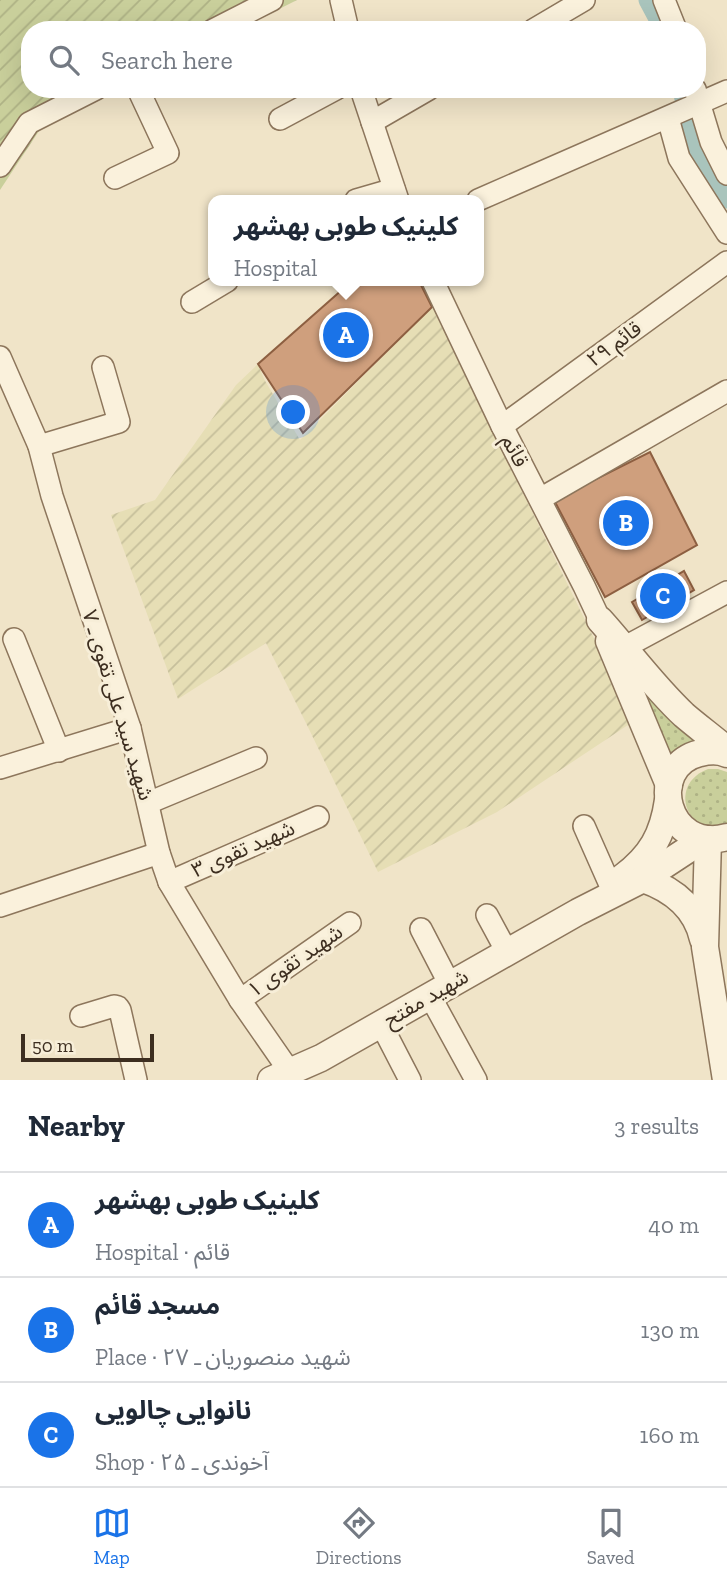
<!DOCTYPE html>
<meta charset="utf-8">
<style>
body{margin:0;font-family:"Zilla Slab","Noto Sans Arabic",serif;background:#f6f6f7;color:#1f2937}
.scale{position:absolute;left:21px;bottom:18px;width:133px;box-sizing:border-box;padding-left:7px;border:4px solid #3d2e20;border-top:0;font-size:19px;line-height:24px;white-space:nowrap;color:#3d2e20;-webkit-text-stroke:5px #f7eed8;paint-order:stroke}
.you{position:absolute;left:294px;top:413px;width:24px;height:24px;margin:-18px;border:5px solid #fff;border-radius:50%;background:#1a73e8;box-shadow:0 0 0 10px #1a73e833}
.badge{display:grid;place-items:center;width:46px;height:46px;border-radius:50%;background:#1a73e8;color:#fff;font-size:23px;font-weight:700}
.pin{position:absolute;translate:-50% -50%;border:4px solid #fff;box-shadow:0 2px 7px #0006}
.popup{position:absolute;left:208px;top:195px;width:276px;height:91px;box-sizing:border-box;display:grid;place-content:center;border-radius:14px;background:#fff;filter:drop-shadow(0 2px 5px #0005);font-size:23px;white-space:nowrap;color:#747a83}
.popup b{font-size:26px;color:#1f2937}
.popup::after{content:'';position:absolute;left:50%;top:100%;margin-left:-14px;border:14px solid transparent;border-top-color:#fff}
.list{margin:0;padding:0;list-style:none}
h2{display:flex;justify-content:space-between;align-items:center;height:91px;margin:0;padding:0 28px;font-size:30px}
h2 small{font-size:23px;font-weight:400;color:#747a83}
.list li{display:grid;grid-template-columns:46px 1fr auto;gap:21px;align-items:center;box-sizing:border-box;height:105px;padding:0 28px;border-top:2px solid #e0e1e3}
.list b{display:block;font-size:26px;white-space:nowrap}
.list p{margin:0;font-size:23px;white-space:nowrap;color:#747a83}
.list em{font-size:23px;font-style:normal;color:#747a83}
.icon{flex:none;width:38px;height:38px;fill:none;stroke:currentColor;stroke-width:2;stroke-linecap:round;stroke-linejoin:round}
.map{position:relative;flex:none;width:727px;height:1080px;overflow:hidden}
.search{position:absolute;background:#fff;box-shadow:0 7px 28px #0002;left:21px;right:21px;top:21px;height:77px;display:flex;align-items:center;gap:18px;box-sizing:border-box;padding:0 24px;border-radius:28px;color:#747a83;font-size:26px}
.sheet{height:406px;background:#fff}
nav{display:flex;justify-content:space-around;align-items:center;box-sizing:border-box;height:98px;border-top:2px solid #e0e1e3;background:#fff;font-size:19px;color:#747a83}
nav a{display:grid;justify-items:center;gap:4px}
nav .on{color:#1a73e8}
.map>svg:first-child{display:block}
.farmland{fill:url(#farmland-furrows)}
.grass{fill:url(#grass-dots)}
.garden{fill:url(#garden-furrows)}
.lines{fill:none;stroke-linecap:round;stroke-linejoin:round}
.canal{stroke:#a9c4bc;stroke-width:19}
.building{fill:#cf9f7d;stroke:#8d5f41;stroke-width:2}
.minor-casing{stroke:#8d765c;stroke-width:24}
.tertiary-casing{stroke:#8d765c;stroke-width:29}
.minor{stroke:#faf1dc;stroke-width:21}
.tertiary{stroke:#faf1dc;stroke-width:26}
.labels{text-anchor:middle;stroke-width:6;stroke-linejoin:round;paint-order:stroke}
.street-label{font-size:21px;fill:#3d2e20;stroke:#f7eed8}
</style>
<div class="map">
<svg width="727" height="1080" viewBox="0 0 727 1080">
<defs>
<pattern id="farmland-furrows" width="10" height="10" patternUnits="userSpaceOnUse" patternTransform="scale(1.75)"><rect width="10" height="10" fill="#e6deb5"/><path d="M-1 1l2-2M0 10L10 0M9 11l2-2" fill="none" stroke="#c6bf9b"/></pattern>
<pattern id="grass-dots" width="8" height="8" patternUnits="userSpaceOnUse" patternTransform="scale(1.75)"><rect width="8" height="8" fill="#c9cf9b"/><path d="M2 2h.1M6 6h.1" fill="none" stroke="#aeb285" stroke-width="1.8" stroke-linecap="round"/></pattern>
<pattern id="garden-furrows" width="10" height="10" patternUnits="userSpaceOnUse" patternTransform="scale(1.75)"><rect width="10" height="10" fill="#c9cf9b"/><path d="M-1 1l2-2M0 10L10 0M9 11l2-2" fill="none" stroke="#aeb285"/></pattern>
</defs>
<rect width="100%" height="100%" fill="#f0e4c8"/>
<polygon class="farmland" points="432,307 629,710 631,723 497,812 378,872 306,723 266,643 178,699 111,515 155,500 236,385 258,364 264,379 300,440"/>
<g class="grass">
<polygon points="623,659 695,740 677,749 670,757"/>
<path d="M708 769H718L727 772V823C688 840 666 785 708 769Z"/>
</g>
<polygon class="garden" points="0,0 297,0 238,30 30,30 30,89 119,89 41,128 0,190"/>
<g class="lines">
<g class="canal">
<polyline points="648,0 664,30"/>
<polyline points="682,89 693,144 727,199"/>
</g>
</g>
<g class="building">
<polygon points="352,281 419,281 432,307 303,433 258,364"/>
<polygon points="650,452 697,545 605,597 554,500"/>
<polygon points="684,571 694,590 642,620 632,602"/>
</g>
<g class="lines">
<g class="minor-casing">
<g id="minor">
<polyline points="341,0 348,30"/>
<polyline points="664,0 676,30"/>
<polyline points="213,30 272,0"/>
<polyline points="533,30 584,0"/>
<polyline points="361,89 398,200"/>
<polyline points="695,89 711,142 727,174"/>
<polyline points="668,118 679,158 727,233"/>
<polyline points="280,119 336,89"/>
<polyline points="372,122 429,89"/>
<polyline points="0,166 29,123 96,89"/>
<polyline points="115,178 168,153 138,89"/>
<polyline points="356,200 394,189"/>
<polyline points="478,200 727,91"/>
<polyline points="433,281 502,426 584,586 600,620"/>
<polyline points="192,302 227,281"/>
<polyline points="0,357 39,446 52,496 130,728 159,853 169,882 240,1000 290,1072"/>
<polyline points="502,426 727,262"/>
<polyline points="39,446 119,422 103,367"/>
<polyline points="540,499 727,391"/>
<polyline points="14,639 59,751"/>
<polyline points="625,647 727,592"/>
<polyline points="0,768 130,728"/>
<polyline points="148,803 256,758"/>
<polyline points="584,826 611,887"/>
<polyline points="169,882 318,817"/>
<polyline points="0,906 159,853"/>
<polyline points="487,915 507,952"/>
<polyline points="421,929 450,985"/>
<polyline points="430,996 476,1080"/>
<polyline points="240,1000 350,923"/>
<polyline points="81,1016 114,1006 118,1007 120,1010 136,1080"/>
<polyline points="381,1024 410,1080"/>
</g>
</g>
<g class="tertiary-casing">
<g id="tertiary">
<path d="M600 620C628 651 653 686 684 715 698 727 713 738 727 750"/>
<polyline points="609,641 669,785"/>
<path d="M727 754C718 750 709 751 700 753 644 767 667 854 727 837"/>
<polyline points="708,839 705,947 726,1080"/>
<path d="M623 877C651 856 663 835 668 800"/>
<path d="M643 879C672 889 696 907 703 939"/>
<polyline points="271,1080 321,1058 578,912 643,879 704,839"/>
</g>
</g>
<use href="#minor" class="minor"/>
<use href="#tertiary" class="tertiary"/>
</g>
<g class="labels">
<g class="street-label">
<text transform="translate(614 344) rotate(-36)" y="7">قائم ۲۹</text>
<text transform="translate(515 451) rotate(63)" y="7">قائم</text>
<text transform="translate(118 705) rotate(73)" y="7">شهید سید علی تقوی ـ ۷</text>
<text transform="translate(243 849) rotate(-24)" y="7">شهید تقوی ۳</text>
<text transform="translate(295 961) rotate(-35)" y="7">شهید تقوی ۱</text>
<text transform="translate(426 998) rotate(-30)" y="7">شهید مفتح</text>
</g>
</g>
</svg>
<div class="scale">50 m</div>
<div class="you"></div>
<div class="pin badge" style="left:346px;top:335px">A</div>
<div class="popup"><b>کلینیک طوبی بهشهر</b>Hospital</div>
<div class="pin badge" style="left:626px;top:523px">B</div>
<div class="pin badge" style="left:663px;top:596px">C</div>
<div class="search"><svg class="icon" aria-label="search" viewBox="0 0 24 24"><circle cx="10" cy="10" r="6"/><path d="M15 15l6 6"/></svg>Search here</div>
</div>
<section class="sheet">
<h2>Nearby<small>3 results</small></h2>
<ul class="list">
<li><span class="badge">A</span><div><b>کلینیک طوبی بهشهر</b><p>Hospital · قائم</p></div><em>40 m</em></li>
<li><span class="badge">B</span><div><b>مسجد قائم</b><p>Place · شهید منصوریان ـ ۲۷</p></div><em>130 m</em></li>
<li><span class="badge">C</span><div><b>نانوایی چالویی</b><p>Shop · آخوندی ـ ۲۵</p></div><em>160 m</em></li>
</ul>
</section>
<nav>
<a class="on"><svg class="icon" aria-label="map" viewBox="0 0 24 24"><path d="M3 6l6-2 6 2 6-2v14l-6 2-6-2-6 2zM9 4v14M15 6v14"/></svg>Map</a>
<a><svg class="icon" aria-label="directions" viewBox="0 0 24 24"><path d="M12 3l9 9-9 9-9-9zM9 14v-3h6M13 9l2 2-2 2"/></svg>Directions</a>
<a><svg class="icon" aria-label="saved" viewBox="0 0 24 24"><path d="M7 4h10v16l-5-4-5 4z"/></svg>Saved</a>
</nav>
